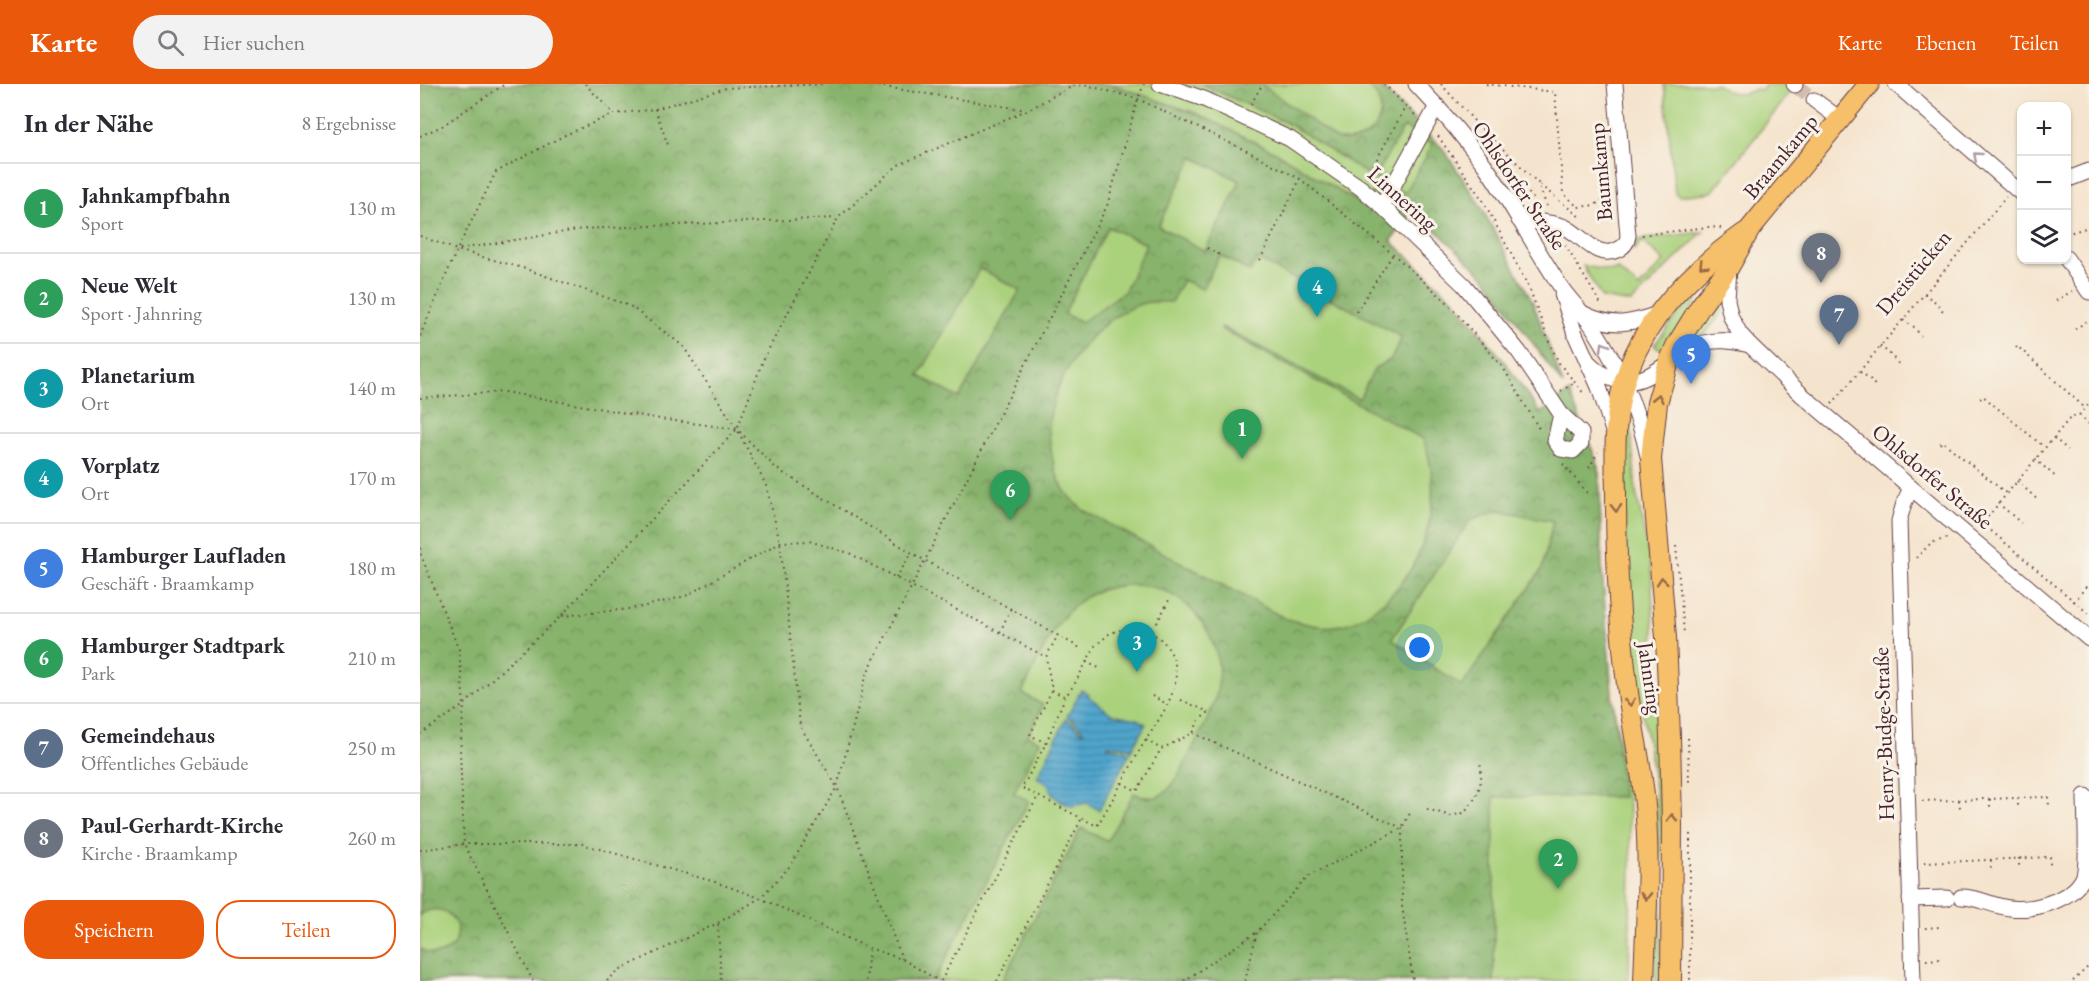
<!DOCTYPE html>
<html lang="de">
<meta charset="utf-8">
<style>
body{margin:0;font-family:"EB Garamond",serif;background:#f2f2f3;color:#2b2b33}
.controls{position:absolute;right:18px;top:18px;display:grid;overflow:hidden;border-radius:12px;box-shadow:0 2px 4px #0004}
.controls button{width:54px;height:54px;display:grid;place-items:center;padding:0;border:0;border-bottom:2px solid #e1e1e2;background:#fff;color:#2b2b33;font:30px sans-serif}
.you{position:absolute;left:1000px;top:564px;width:21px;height:21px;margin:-15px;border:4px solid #fff;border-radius:50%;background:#1a73e8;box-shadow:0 0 0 9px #1a73e833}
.badge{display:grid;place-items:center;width:39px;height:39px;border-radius:50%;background:#ea580c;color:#fff;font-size:20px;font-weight:700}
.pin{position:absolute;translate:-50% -50px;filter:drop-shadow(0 2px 3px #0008)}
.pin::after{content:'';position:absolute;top:32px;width:21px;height:18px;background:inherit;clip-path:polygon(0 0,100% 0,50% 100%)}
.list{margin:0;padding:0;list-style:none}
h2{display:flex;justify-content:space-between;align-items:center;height:78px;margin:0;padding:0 24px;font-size:26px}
h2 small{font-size:20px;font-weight:400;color:#7c7c81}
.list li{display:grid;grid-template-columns:39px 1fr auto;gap:18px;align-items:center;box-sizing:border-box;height:90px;padding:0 24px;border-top:2px solid #e1e1e2}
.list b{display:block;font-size:22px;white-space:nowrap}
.list p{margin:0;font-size:20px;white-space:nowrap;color:#7c7c81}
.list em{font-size:20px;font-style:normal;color:#7c7c81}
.actions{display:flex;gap:12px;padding:18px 24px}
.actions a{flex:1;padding:14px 0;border:2px solid #ea580c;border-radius:24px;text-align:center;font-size:21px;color:#ea580c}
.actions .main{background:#ea580c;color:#fff}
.icon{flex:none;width:33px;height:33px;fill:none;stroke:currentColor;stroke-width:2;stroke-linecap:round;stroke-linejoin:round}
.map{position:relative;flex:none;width:1669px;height:897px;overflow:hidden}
header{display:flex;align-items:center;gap:36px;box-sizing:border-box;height:84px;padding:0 30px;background:#ea580c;color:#fff}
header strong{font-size:28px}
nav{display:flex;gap:33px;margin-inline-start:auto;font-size:21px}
.search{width:420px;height:54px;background:#f2f2f3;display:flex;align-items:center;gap:15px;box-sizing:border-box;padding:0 21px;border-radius:33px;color:#7c7c81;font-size:22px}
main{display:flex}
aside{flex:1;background:#fff}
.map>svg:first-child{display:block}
.green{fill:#aad17c;stroke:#7a7854;stroke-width:1.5}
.forest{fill:url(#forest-crowns);stroke:#68694c;stroke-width:1.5;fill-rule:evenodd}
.water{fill:url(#water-rules);stroke:#4c627c;stroke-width:1.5}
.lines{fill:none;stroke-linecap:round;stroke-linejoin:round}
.minor-tunnel{stroke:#d3bdad;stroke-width:15;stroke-dasharray:15 8;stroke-linecap:butt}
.minor-casing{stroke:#643d43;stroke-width:17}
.major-casing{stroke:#643d43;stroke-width:22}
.path{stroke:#643d43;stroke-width:2;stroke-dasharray:1.5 4.5;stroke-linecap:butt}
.minor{stroke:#fff;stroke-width:15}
.major{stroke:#f6c06b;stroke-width:20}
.oneway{stroke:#ae9aa0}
.oneway2{stroke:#976748}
.labels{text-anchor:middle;stroke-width:6;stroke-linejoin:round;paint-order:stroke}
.street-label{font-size:22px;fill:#4a1f2b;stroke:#f7f3e8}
</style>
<header>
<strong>Karte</strong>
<div class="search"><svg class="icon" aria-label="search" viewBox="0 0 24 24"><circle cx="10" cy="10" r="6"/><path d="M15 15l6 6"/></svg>Hier suchen</div>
<nav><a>Karte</a><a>Ebenen</a><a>Teilen</a></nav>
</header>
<main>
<aside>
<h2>In der Nähe<small>8 Ergebnisse</small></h2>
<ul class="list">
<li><span class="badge" style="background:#2e9e5b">1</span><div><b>Jahnkampfbahn</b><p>Sport</p></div><em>130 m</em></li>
<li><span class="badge" style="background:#2e9e5b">2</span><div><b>Neue Welt</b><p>Sport · Jahnring</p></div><em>130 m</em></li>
<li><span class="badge" style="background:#0f9aa8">3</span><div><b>Planetarium</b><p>Ort</p></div><em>140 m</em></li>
<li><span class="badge" style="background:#0f9aa8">4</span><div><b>Vorplatz</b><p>Ort</p></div><em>170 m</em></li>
<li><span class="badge" style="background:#3f7fe0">5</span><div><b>Hamburger Laufladen</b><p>Geschäft · Braamkamp</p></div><em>180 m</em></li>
<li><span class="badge" style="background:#2e9e5b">6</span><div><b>Hamburger Stadtpark</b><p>Park</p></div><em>210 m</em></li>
<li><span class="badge" style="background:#5c6f8a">7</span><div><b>Gemeindehaus</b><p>Öffentliches Gebäude</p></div><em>250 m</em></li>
<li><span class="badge" style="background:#6b7280">8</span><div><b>Paul-Gerhardt-Kirche</b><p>Kirche · Braamkamp</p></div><em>260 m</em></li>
</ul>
<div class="actions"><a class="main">Speichern</a><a>Teilen</a></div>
</aside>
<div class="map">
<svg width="1669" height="897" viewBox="0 0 1669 897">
<defs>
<pattern id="forest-crowns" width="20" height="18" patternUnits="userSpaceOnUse" patternTransform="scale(1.5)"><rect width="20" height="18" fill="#87b36c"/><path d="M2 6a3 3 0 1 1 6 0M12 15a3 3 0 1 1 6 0" fill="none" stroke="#709159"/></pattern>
<pattern id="water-rules" width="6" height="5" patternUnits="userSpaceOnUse" patternTransform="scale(1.5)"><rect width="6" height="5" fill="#4fa5cc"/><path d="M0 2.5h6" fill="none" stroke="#4486a6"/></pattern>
</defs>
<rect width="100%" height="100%" fill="#f7f3e8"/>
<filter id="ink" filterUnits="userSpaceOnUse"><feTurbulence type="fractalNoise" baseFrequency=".0167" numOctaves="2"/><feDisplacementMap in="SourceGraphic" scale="12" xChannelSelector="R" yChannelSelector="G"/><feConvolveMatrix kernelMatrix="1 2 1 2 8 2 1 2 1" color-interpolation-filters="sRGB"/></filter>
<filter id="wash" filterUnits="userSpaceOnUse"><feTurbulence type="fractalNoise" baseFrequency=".008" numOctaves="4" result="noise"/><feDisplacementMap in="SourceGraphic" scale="24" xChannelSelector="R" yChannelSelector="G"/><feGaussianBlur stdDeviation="1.35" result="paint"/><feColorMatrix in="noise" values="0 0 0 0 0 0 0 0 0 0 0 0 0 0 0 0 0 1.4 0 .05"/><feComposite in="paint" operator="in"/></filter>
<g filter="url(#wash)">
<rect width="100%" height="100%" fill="#f5e4cd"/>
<g class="green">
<polygon points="0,0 958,0 1023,65 1057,116 1112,216 1143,301 1066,194 994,125 971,157 1035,217 1083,276 1120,329 1149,309 1179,383 1182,488 1192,610 1208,707 1211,775 1209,897 0,897"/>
<polygon points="1244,0 1296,0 1309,8 1323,10 1336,5 1342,6 1346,0 1377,0 1292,108 1259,112 1255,109"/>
<polygon points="1283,148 1211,219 1182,214 1163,182 1193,187 1197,185 1219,204 1244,177 1222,157 1214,166 1211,162 1215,156"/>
<polygon points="1293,191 1244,267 1234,261 1255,234"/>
<polygon points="1300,210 1302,228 1285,250 1268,256"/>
<path d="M1208 337 1211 348 1216 407 1231 482 1242 727 1241 897H1235C1237 837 1241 775 1236 714 1232 672 1221 630 1216 588 1205 506 1202 420 1208 337Z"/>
</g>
<path class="forest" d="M0 0H690L778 30 859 70 945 123 958 97 871 41 782 0H841L916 55C954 65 978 23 945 0H958L1023 65 1057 116 1112 216 1143 301 1066 194 994 125 971 157 1035 217 1083 276 1120 329 1149 309 1179 383 1182 488 1192 610 1203 713H1074V897H582L661 744 687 757 714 709C739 722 752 705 763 683 776 655 799 623 799 591 798 535 749 490 693 503 679 506 666 511 656 520 630 543 617 579 602 609L623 621 608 651 620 657 594 709 609 717 514 897H0L1 865C8 870 15 872 24 868 53 855 30 810 0 831ZM984 43 1013 60 985 109 955 92ZM773 73 820 97 785 167 738 142ZM688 143 726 160 705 207 662 238 644 230ZM800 171 830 188 837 175 982 253 971 275 955 284 939 315 802 243 801 245 1003 355C1026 413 1006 489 954 525 946 531 936 538 926 540 906 546 885 540 866 535L663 426C658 421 652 416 647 410 637 397 632 374 630 358 622 305 672 233 724 219 733 217 742 218 751 218L763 196 782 205ZM560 184 600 206 539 314 499 292ZM1078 426 1133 437 1122 485 1042 602 972 555 1050 436Z"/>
<polygon class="water" points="661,606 669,610 668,612 692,630 717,635 726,640 711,666 703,662 688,661 688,663 702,665 710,669 679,726 667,719 652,722 641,718 633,711 628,700 617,693 646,635 653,639 661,648 663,647 655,637 647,633"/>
</g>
<g filter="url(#ink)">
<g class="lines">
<polyline class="minor-tunnel" points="1375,1 1394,16"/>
<g class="minor-casing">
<g id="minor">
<polyline points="740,0 784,15 870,55 941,104 962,122 1044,201 1099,268 1141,330 1161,349 1161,359 1153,367 1141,365 1135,357 1141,330"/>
<path d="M996 0C1020 25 1043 52 1064 80 1091 118 1113 161 1139 200 1148 215 1163 228 1173 243 1199 283 1218 324 1228 372"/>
<polyline points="1374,0 1375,1"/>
<polyline points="1476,0 1602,110"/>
<polyline points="1394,16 1421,36"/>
<polyline points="1646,96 1669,87"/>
<polyline points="962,122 1017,22"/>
<path d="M1099 136C1113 138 1131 137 1145 143 1162 151 1176 176 1197 166 1204 163 1207 159 1208 152L1195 0"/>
<polyline points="1646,174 1669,208"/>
<polyline points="1309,183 1307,216 1311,233 1320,250 1330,261 1382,311 1669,555"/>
<polyline points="1142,210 1155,250 1179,303 1193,347"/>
<path d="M1164 230C1193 244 1211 240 1240 229"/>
<path d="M1169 279C1217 325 1241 273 1284 259 1299 254 1315 258 1330 261"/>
<polyline points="1491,404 1484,419 1479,437 1493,897"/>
<path d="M1541 813C1559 813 1572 822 1590 824 1605 826 1620 823 1635 817 1646 812 1657 806 1663 794 1669 781 1665 729 1665 712"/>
<polyline points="1490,815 1527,814"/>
</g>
</g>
<g class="major-casing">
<g id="major">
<path d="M1224 897C1226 835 1231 773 1224 711 1220 674 1211 637 1207 600 1199 537 1196 473 1196 410 1195 367 1193 325 1209 284 1230 228 1277 183 1325 149"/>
<polyline points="1251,897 1252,740 1250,653 1246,553 1231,375 1237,319 1248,281 1256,262 1280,223 1309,183 1330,145 1449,0"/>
</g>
</g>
<g class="path">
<polyline points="165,0 194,30"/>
<polyline points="446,0 606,26"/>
<polyline points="964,0 996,32"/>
<polyline points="1021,0 1056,39 1118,99 1127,123"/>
<polyline points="1066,0 1135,8 1143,109 1158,123 1175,121 1191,109"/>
<polyline points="831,20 842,1"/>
<polyline points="235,25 248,61"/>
<polyline points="1063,46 1079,73 1120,123"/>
<polyline points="0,52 22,42 85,0"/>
<polyline points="1018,52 1064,118 1110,206 1129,258 1139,279 1165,311"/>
<polyline points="948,91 986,22"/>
<polyline points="1120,101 1160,133"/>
<polyline points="1646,150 1669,143"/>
<polyline points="1222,151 1288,143 1303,144"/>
<polyline points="0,152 37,166 103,184 210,222 263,262 317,345 346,401 360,458 380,642 417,703 482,875"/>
<polyline points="1145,161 1181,220"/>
<polyline points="787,164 800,171"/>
<polyline points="40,165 163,145 416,134"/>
<polyline points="840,176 880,95"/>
<polyline points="1504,210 1517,219 1525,230"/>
<polyline points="1636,217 1652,207"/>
<polyline points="936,228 973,170"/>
<polyline points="1483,236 1494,243 1501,252"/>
<polyline points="1655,245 1669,236"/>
<polyline points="0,252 37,166 76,88 145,51 194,30 235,25 306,4 406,0"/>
<polyline points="1460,262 1470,270 1481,283"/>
<polyline points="1596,264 1597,262 1665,324"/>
<polyline points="1440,288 1449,294 1457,304"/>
<polyline points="1141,307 1154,299"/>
<polyline points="0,314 84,308 240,335 317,345 357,385 492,469 660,564"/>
<polyline points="1560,315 1563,312 1624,363"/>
<polyline points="1412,320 1586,113"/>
<polyline points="1659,331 1669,340"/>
<polyline points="1634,354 1648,366"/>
<polyline points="1520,360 1522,357 1587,410"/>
<polyline points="1615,375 1637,394"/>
<polyline points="1143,380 1168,410"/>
<polyline points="1169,384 1178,368"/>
<polyline points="1597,397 1619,417"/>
<polyline points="1578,419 1601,439"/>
<polyline points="1562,439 1669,530"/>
<polyline points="1560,442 1650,334 1659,331 1669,320"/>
<polyline points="1256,462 1264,549"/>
<polyline points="0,464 1,471 39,566 44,621 40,668 44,760 113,897"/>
<polyline points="1496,474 1511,459 1528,454"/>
<polyline points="476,494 492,469"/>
<polyline points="1654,518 1669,499"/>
<polyline points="142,532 217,524 266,512 360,458 389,457 429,469 626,573"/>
<polyline points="737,539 749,516"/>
<path d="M712 544C727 546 740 551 748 564 772 600 735 638 718 669 705 694 691 718 677 742L602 704 626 659 645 613 654 601 675 562 689 550 697 547Z"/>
<polyline points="580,548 591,524"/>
<polyline points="723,564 731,549"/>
<polyline points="666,578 679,584"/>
<polyline points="632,606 645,613"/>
<polyline points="732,612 747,620"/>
<polyline points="761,616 789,628"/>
<polyline points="773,649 980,743"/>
<polyline points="0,650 44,621 141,532 317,345 344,274 418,134 478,81 607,26 653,2 666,1 718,15 833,70 880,95 973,170 1027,218 1084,285 1121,348"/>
<polyline points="1268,654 1269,699"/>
<polyline points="726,656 741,665"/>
<polyline points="626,659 610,651 632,606 626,573 638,551"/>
<polyline points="702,699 717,707 741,665 773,649 779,636 789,628"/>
<polyline points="1598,714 1598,722"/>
<polyline points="1570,715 1570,723"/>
<polyline points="1539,716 1540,724"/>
<polyline points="1502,717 1628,713 1629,721"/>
<path d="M1007 725 1031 732 1043 729C1058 714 1064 699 1060 678"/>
<polyline points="982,744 982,822 993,897"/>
<polyline points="1270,750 1270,897"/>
<polyline points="0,766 44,760 162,760 295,798 340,814 449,864 482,875 519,897"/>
<polyline points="1599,774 1599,783"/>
<polyline points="1571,776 1571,784"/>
<polyline points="1504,779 1630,773 1630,782"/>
<polyline points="298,840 301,897"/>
<polyline points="1505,844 1520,843"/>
<polyline points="1506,876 1521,875"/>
<polyline points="187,897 199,886 298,839 340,814 370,782 417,703 447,589 687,122 718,15 724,0"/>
<polyline points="446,897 449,864"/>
<polyline points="521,897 618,712"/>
<polyline points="577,897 662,734"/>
<polyline points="764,897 837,848"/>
<polyline points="825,897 837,848 889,792 982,744 990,729"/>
<polyline points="1653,897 1669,882"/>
</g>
<use href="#minor" class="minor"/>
<use href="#major" class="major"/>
</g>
<defs><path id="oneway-chevron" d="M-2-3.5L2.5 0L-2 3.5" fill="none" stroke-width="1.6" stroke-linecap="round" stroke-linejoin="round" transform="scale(1.5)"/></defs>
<g class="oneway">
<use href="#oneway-chevron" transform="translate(1557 72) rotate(-139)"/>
<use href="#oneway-chevron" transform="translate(1184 262) rotate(-120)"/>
</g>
<g class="oneway2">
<use href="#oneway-chevron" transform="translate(1283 181) rotate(135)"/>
<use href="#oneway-chevron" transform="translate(1238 314) rotate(-77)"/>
<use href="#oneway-chevron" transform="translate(1196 424) rotate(89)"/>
<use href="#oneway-chevron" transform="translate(1242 497) rotate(-95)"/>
<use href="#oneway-chevron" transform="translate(1210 618) rotate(81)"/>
<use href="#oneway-chevron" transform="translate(1252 734) rotate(-91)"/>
<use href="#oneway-chevron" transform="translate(1226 812) rotate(91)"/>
</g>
</g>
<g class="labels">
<g class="street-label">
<text transform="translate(1360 72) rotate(-50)" y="8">Braamkamp</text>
<text transform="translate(1180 88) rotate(-95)" y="8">Baumkamp</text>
<text transform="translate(1100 101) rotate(56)" y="8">Ohlsdorfer Straße</text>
<text transform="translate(983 114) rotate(42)" y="8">Linnering</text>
<text transform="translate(1493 188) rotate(-50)" y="8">Dreistücken</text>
<text transform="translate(1513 392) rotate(40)" y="8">Ohlsdorfer Straße</text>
<text transform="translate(1231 594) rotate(82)" y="8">Jahnring</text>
<text transform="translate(1463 650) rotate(-92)" y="8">Henry-Budge-Straße</text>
</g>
</g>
</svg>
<div class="controls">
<button>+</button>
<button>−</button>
<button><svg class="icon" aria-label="layers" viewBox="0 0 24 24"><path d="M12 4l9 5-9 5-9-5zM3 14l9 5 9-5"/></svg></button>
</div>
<div class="you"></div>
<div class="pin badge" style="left:822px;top:375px;background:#2e9e5b">1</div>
<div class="pin badge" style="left:1138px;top:805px;background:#2e9e5b">2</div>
<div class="pin badge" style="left:717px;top:588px;background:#0f9aa8">3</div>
<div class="pin badge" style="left:897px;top:233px;background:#0f9aa8">4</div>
<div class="pin badge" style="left:1271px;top:300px;background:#3f7fe0">5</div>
<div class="pin badge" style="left:590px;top:436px;background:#2e9e5b">6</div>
<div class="pin badge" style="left:1419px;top:261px;background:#5c6f8a">7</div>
<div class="pin badge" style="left:1401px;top:199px;background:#6b7280">8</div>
</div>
</main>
